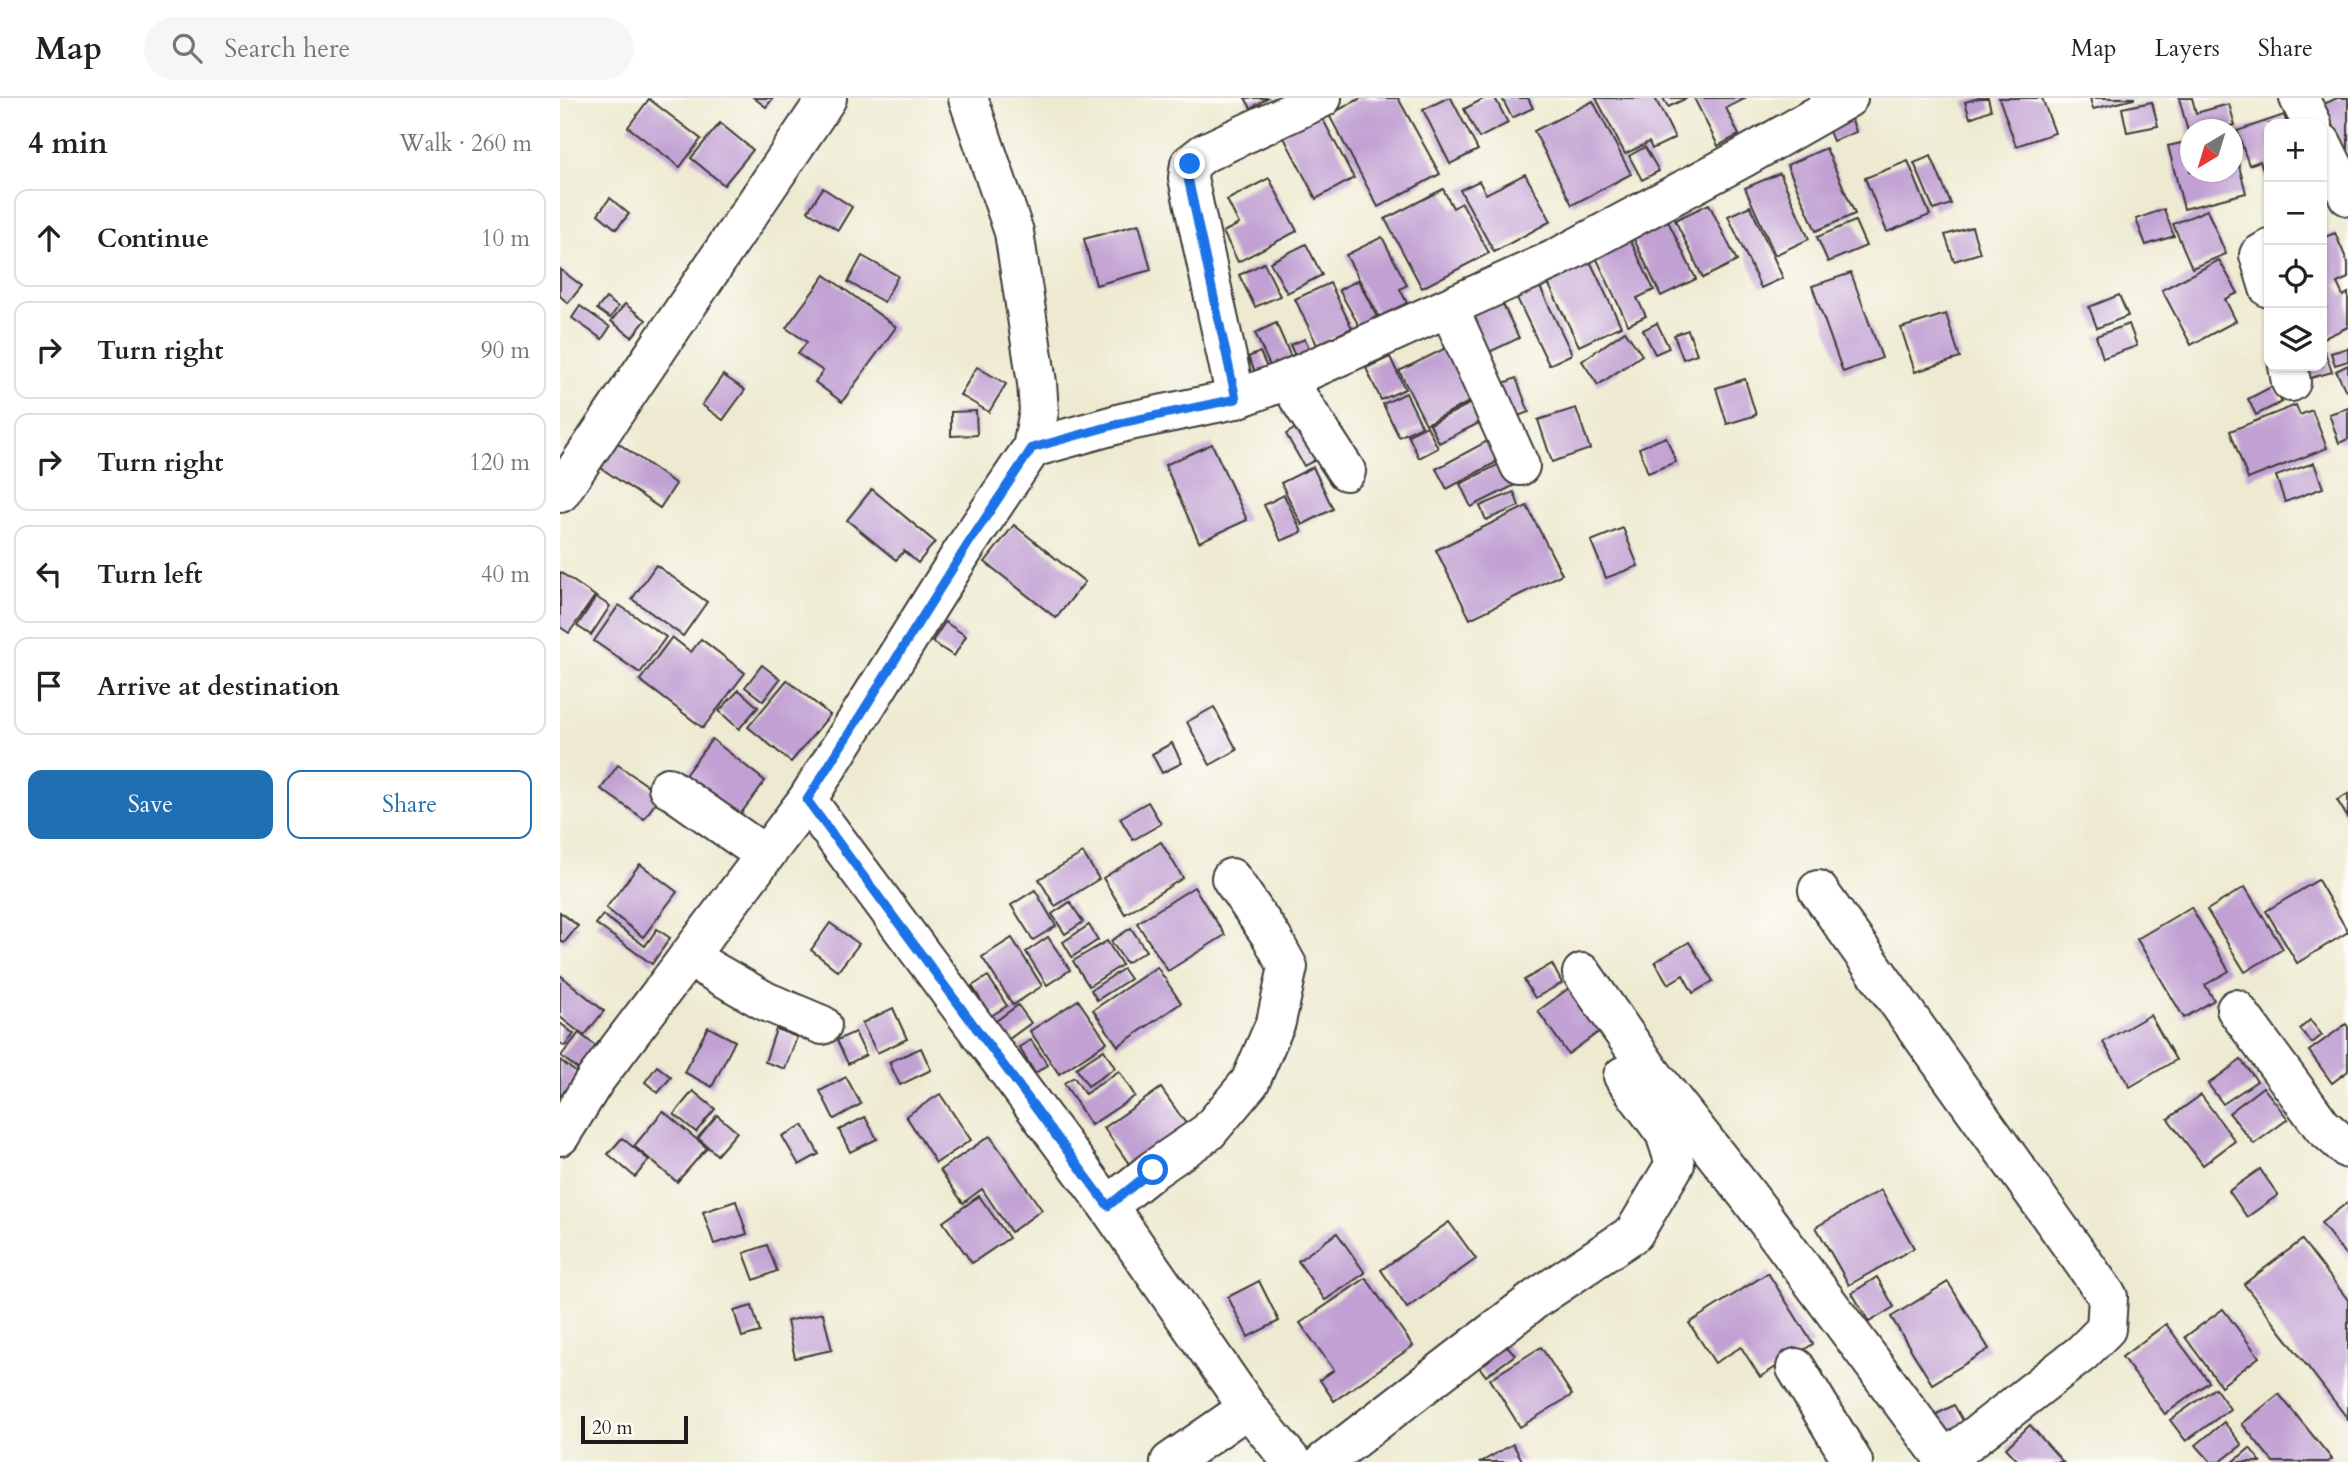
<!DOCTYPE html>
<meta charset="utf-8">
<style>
body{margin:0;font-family:Cardo,serif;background:#f6f6f6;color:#222}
.controls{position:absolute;right:21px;top:21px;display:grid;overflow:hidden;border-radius:14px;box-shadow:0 2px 5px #0004}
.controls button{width:63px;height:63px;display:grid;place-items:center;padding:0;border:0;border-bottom:2px solid #e0e0e0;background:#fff;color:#222;font:35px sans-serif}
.compass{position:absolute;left:1620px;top:21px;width:63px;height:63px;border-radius:50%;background:#fff;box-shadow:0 2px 5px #0004;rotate:218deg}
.scale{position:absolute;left:21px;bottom:18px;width:107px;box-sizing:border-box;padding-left:7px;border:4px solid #1c1c1c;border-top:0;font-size:19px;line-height:24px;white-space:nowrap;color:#1c1c1c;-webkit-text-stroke:5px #fdfcf7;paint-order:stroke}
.stop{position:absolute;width:21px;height:21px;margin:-16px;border:5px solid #1a73e8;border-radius:50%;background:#fff}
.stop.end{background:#1a73e8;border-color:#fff;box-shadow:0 2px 7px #0008}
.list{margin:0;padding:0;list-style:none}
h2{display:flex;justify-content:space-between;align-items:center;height:91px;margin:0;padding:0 28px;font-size:30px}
h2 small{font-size:23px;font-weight:400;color:#767676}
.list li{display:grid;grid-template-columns:46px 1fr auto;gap:21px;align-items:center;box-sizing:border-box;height:98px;margin:0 14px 14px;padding:0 14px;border:2px solid #e0e0e0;border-radius:14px}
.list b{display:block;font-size:26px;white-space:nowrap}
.list em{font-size:23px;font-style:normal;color:#767676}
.actions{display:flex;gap:14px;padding:21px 28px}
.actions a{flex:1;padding:16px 0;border:2px solid #1f6fb2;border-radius:14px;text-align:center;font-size:24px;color:#1f6fb2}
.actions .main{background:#1f6fb2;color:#fff}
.icon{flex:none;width:38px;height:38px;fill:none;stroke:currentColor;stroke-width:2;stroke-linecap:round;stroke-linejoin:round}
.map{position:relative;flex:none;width:1788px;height:1364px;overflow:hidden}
header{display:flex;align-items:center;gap:42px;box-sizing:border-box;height:98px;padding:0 35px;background:#fff;border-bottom:2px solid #e0e0e0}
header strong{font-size:33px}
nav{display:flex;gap:38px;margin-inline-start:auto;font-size:24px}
.search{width:490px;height:63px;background:#f6f6f6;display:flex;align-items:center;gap:18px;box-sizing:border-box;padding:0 24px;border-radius:38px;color:#767676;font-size:26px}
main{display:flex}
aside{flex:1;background:#fff}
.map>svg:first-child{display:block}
.building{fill:#c1a0d3}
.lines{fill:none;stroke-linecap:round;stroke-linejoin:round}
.minor-casing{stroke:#3c3b37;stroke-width:42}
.minor{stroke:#fff;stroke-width:38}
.route{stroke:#1a73e8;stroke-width:9}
</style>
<header>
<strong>Map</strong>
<div class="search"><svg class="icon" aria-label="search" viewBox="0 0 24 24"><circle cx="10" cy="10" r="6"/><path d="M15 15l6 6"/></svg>Search here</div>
<nav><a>Map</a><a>Layers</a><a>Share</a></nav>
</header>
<main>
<aside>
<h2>4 min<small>Walk · 260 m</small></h2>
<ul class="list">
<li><svg class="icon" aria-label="ahead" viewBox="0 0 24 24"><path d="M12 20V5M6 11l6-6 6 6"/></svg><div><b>Continue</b></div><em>10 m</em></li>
<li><svg class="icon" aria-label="right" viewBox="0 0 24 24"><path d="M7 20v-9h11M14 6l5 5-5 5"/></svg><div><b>Turn right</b></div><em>90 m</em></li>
<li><svg class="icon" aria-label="right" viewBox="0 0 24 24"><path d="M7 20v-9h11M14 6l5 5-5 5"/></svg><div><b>Turn right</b></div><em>120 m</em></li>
<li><svg class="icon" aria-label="left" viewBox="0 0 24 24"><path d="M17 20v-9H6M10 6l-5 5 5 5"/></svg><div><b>Turn left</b></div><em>40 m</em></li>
<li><svg class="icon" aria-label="arrive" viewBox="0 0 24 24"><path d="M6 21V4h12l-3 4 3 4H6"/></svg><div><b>Arrive at destination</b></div></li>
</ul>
<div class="actions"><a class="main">Save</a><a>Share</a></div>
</aside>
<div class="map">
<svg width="1788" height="1364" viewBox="0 0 1788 1364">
<rect width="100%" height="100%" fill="#fdfcf7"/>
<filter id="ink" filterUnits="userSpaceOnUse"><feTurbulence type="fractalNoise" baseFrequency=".0143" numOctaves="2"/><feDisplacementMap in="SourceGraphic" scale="14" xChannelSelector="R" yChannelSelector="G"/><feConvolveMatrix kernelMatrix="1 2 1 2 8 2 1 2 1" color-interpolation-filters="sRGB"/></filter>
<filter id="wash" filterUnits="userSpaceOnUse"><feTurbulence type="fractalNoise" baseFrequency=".00686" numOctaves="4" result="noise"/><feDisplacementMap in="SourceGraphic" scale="28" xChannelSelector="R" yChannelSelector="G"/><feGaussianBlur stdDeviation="1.57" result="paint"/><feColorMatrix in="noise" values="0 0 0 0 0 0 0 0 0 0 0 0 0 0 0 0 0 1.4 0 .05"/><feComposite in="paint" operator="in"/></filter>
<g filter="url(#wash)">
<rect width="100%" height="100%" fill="#eeead1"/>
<g id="blocks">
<g class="building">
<polygon points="194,0 213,0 206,9"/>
<polygon points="685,0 707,0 691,10"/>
<polygon points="801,0 838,0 880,76 818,109 769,17"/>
<polygon points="887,0 891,0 918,52 890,66 863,12"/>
<polygon points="925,0 935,0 948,25 919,40 904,11"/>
<polygon points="942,0 968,0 973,10 952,20"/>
<polygon points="1036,0 1095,0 1115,40 1092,51 1089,44 1065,56"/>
<polygon points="1103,0 1127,0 1108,9"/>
<polygon points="1134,0 1186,0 1166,10 1179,37 1158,48"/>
<polygon points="1419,0 1428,0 1431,12 1410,20 1405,4"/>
<polygon points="1439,0 1482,0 1495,35 1456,48"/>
<polygon points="1530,0 1574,0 1574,1 1533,11"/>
<polygon points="1619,0 1632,0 1636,15 1669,6 1675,27 1656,32 1630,32 1630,41"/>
<polygon points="1777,0 1788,0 1788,58 1762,7"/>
<polygon points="89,1 141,41 120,69 68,29"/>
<polygon points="1033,3 1071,76 1012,107 974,33"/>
<polygon points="1592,4 1598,28 1567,34 1562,10"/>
<polygon points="1289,13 1296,34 1273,43 1265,23"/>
<polygon points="759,14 794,80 756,101 721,34"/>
<polygon points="1724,17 1727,26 1709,26 1709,88 1700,63 1689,67 1677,33"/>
<polygon points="160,25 193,52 164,87 131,60"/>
<polygon points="1630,43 1630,74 1672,74 1673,45 1686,95 1624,111 1608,48"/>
<polygon points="1085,49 1099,73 1082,82 1069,58"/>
<polygon points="1266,50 1295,116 1256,133 1227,67"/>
<polygon points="1371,58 1391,106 1374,112 1354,65"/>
<polygon points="1348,63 1370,117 1327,134 1305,80"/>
<polygon points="1220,75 1249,141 1215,157 1185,90"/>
<polygon points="965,76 991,123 934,154 900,92 919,83 926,96"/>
<polygon points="709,80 737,133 678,164 663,134 679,126 667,102"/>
<polygon points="263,90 292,109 278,132 248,113"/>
<polygon points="883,91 893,110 902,105 929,155 862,190 825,121"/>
<polygon points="50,100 69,116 56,131 38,116"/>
<polygon points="1149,106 1177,163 1143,180 1115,122"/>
<polygon points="1190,108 1223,180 1201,190 1168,118"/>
<polygon points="1604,111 1614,138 1586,147 1576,121"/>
<polygon points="1647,112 1666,156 1632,170 1613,126"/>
<polygon points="1107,121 1136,181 1101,198 1072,137"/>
<polygon points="1295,123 1306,148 1268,164 1257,139"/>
<polygon points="579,126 591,172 536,187 524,141"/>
<polygon points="1412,129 1420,155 1394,163 1385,137"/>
<polygon points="1775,135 1788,165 1788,180 1777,185 1783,198 1788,195 1788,229 1762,241 1762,140"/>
<polygon points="1068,137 1094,192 1077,200 1086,218 1068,227 1033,153"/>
<polygon points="822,139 847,187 840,191 847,205 819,219 786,157"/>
<polygon points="746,146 762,177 727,195 710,164"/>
<polygon points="302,158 338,178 324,204 288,184"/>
<polygon points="1029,161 1061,228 1019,248 986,181"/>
<polygon points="1659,162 1678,195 1665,201 1676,223 1631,247 1602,192"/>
<polygon points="704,165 720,198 695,209 679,177"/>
<polygon points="0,171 22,188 8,205 0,198"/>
<polygon points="1291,175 1322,260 1283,274 1252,188"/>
<polygon points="265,177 336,229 282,304 255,284 263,273 238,256 247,244 226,230"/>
<polygon points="798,182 817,219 799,228 779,192"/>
<polygon points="770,185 792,230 757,247 735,201"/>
<polygon points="979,187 1012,256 989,267 956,198"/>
<polygon points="1559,197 1568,218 1537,230 1529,209"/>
<polygon points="46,200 58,209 50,220 37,211"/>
<polygon points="940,200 959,240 923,257 903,217"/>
<polygon points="65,206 86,222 72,239 51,223"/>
<polygon points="20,208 50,229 42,241 12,220"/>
<polygon points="1386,216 1400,260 1355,274 1341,230"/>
<polygon points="716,225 735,268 714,277 695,235"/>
<polygon points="1097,225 1109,250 1095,256 1083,232"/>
<polygon points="1569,226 1577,248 1543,260 1536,238"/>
<polygon points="1128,232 1137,256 1123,261 1114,237"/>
<polygon points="1065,233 1082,257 1038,287 1022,263"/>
<polygon points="745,241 755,263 740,269 730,247"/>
<polygon points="892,247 919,299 866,326 839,273"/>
<polygon points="1788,250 1788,263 1775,267 1771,255"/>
<polygon points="700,254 709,274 698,280 688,259"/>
<polygon points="1765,254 1772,274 1747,281 1743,268 1762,268 1762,255"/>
<polygon points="830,259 845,291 821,302 806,270"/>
<polygon points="1788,267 1788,292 1786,293 1776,273"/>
<polygon points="417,269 446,286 429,314 400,297"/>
<polygon points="163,277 185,292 163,322 142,307"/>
<polygon points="956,280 969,314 947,322 934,289"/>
<polygon points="1185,281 1196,317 1167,326 1156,290"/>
<polygon points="1713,288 1722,304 1696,317 1688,301"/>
<polygon points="846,295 862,328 839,339 823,306"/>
<polygon points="917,302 927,321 879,345 870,326"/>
<polygon points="1736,307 1740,317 1752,312 1767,350 1688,381 1670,333"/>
<polygon points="1016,310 1030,351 992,364 978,322"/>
<polygon points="1788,310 1788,341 1779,345 1769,316"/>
<polygon points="416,313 417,337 391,338 391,314"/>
<polygon points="746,324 765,357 744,368 726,336"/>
<polygon points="867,328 878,350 859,360 848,337"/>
<polygon points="1106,339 1116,364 1088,375 1079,350"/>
<polygon points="931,341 942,361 887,391 876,371"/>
<polygon points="58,345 116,386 100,410 41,370"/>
<polygon points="652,346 687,422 639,444 605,367"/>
<polygon points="945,363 957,386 911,409 900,386"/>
<polygon points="1754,365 1763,390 1725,404 1716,378"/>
<polygon points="753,369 773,411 742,427 721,385"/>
<polygon points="312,391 375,444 358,465 344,453 336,462 287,422"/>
<polygon points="954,394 959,408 926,422 920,408"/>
<polygon points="724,397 742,434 721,443 704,407"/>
<polygon points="967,408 1002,476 910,521 876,452"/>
<polygon points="454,427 525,484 496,520 425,464"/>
<polygon points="1063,430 1078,468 1046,480 1031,443"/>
<polygon points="96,467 147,504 123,538 72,501"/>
<polygon points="0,474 35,498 9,535 0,529"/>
<polygon points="36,499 50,508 31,537 17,528"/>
<polygon points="59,507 106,539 80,575 34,543"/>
<polygon points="385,524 406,538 394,558 372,544"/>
<polygon points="112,539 131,554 141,541 185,575 143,630 80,582"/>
<polygon points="202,567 220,581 203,603 185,589"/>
<polygon points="227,582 270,617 231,664 188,629"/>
<polygon points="179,592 198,609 179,631 159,613"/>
<polygon points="654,609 677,652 650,667 627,624"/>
<polygon points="152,641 205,683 173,726 120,684"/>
<polygon points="612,645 622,665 602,675 592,656"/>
<polygon points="58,667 101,697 84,721 41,691"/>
<polygon points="1788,696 1788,720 1777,702"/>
<polygon points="588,704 601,726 573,742 560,720"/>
<polygon points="601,744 623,780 565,816 543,780"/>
<polygon points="523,755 539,781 495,808 479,781"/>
<polygon points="80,766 117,794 83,839 46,810"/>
<polygon points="1758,782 1788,834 1737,865 1706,813"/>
<polygon points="634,789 665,837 608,873 577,825"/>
<polygon points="1685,789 1723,851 1685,874 1647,812"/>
<polygon points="475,792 496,828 473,842 451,807"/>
<polygon points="510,804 523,824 505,836 492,816"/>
<polygon points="1631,809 1669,873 1645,887 1654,902 1624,920 1577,841"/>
<polygon points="0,814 18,828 4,845 0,842"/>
<polygon points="43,817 85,848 97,831 110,840 92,866 36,826"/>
<polygon points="270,825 299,846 278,873 251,852"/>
<polygon points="529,827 538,842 512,859 503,844"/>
<polygon points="571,830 586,853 566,865 551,843"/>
<polygon points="488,839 510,872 487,887 466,854"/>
<polygon points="452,840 482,888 453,907 422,859"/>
<polygon points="547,843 562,867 529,888 513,863"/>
<polygon points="1129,844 1153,883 1133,895 1123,877 1108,886 1095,864"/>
<polygon points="992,866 1002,885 975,900 964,882"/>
<polygon points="597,869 621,905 558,948 533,912"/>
<polygon points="563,871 570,881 537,902 531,892"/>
<polygon points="0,877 44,913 24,938 0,919"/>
<polygon points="428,878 447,908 431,918 412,888"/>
<polygon points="1009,890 1040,933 1008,956 978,913"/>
<polygon points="518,902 547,944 499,976 470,933"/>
<polygon points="458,907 471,925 445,944 432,926"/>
<polygon points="333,910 347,941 317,955 302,925"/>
<polygon points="1590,917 1616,962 1570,989 1543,944"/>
<polygon points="1750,922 1762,937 1752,945 1740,931"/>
<polygon points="0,925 14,936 5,948 0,945"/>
<polygon points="1786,926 1788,929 1788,973 1772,985 1749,953"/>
<polygon points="148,929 175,943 152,989 124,974"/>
<polygon points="216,931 237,939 225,971 205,964"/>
<polygon points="295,934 306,957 288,966 277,942"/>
<polygon points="19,935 42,953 24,976 1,958"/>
<polygon points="471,942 488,967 475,975 459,949"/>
<polygon points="361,950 371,972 340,987 329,964"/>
<polygon points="544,952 555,970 528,988 516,970"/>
<polygon points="0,962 22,979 0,1007"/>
<polygon points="1681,962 1697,983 1663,1006 1648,986"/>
<polygon points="97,968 111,979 98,995 85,984"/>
<polygon points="559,973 575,998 531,1027 504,985 514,979 525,996"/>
<polygon points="286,979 301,1006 274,1021 260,993"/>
<polygon points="1703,989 1728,1021 1694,1046 1669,1015"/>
<polygon points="601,990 629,1030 572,1070 544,1030"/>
<polygon points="133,993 155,1011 136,1034 114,1016"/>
<polygon points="380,996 411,1042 376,1065 346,1018"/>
<polygon points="1641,997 1675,1043 1643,1067 1608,1021"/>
<polygon points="103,1013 147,1050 117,1084 74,1048"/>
<polygon points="157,1017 177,1034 157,1057 138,1040"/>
<polygon points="305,1019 317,1041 290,1054 279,1032"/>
<polygon points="243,1027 259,1056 239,1067 222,1038"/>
<polygon points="430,1038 482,1112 451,1134 422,1091 403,1105 380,1072"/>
<polygon points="62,1040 89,1062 75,1079 48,1056"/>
<polygon points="1700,1071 1718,1097 1687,1119 1669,1093"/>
<polygon points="1321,1092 1354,1150 1289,1187 1256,1129"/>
<polygon points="419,1098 449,1140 412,1165 383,1124"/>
<polygon points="176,1103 187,1136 154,1146 143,1114"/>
<polygon points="1788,1104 1788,1160 1761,1125"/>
<polygon points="889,1124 916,1161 847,1210 821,1172"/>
<polygon points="777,1135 805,1175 765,1202 738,1163"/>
<polygon points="1742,1142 1788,1202 1788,1321 1684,1186"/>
<polygon points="207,1147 217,1173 194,1182 184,1155"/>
<polygon points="1208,1175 1253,1246 1200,1279 1181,1249 1155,1265 1129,1225"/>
<polygon points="1317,1179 1334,1209 1309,1224 1292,1195"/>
<polygon points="806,1180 853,1248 774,1303 760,1282 774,1272 740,1225"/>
<polygon points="699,1183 719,1223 688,1239 668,1199"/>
<polygon points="1388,1184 1429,1251 1372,1286 1331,1219"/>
<polygon points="192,1208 200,1234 182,1239 174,1213"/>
<polygon points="1663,1211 1699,1259 1661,1288 1625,1239"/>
<polygon points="263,1215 272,1252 235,1260 227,1223"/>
<polygon points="1606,1226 1649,1284 1605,1316 1562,1259"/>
<polygon points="945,1245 955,1257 926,1278 917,1266"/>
<polygon points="981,1249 1012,1297 960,1329 930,1281"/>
<polygon points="1655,1290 1670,1311 1626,1343 1610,1322"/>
<polygon points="1719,1296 1772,1361 1768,1364 1713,1364 1682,1326"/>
<polygon points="1394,1307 1409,1333 1384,1347 1369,1320"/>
<polygon points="1664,1324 1682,1347 1660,1364 1651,1364 1636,1347"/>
<polygon points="1470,1327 1503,1364 1459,1364 1446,1350"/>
<polygon points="953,1346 963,1364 921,1364"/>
<polygon points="1690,1350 1701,1364 1673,1364"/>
</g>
</g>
</g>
<g filter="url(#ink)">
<use href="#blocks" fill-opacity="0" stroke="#3c3b37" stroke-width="2"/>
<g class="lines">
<g class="minor-casing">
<g id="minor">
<polyline points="1739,0 1752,26"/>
<polyline points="1762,45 1788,98"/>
<polyline points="1709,151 1699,157 1709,190"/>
<polyline points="889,210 960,368"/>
<polyline points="1728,268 1731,284"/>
<polyline points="727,282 786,373"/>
<polyline points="676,301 628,80 630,66 644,55 762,0"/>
<polyline points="472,350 565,324 676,301 727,282 993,162 1183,60 1288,0"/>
<polyline points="0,395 267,0"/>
<polyline points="108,689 205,757"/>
<polyline points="247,702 548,1108 688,1310 732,1364"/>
<polyline points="1258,792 1548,1199 1546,1231 1522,1255 1382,1364"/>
<polyline points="128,859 205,903 262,927"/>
<polyline points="1022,875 1093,977 1189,1099 1385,1362"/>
<polyline points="1676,911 1762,1028 1788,1051"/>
<polyline points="0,1038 35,982 247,702 408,445 472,350 479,313 477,285 454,134 408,0"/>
<polyline points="548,1108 593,1072 648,1034 690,984 716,924 728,869 711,838 671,780"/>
<polyline points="1236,1270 1293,1364"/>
<polyline points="610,1364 688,1310"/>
<polyline points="764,1364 977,1200 1074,1135 1115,1066 1105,1035 1063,978"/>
</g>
</g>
<use href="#minor" class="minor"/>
</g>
</g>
<g class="lines" filter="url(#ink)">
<polyline class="route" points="593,1072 548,1108 247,702 408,446 472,350 565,324 676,301 628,80 630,66"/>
</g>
</svg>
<div class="controls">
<button>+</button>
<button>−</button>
<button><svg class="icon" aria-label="locate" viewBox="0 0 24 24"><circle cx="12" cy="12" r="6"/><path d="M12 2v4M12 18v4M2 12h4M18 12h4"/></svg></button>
<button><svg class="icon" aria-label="layers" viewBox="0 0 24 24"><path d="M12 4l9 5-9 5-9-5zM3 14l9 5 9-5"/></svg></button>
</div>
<svg class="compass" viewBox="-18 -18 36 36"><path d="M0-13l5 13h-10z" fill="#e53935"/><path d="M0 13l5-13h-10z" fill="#767676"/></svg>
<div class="scale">20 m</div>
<div class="stop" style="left:593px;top:1072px"></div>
<div class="stop end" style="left:630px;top:66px"></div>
</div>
</main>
